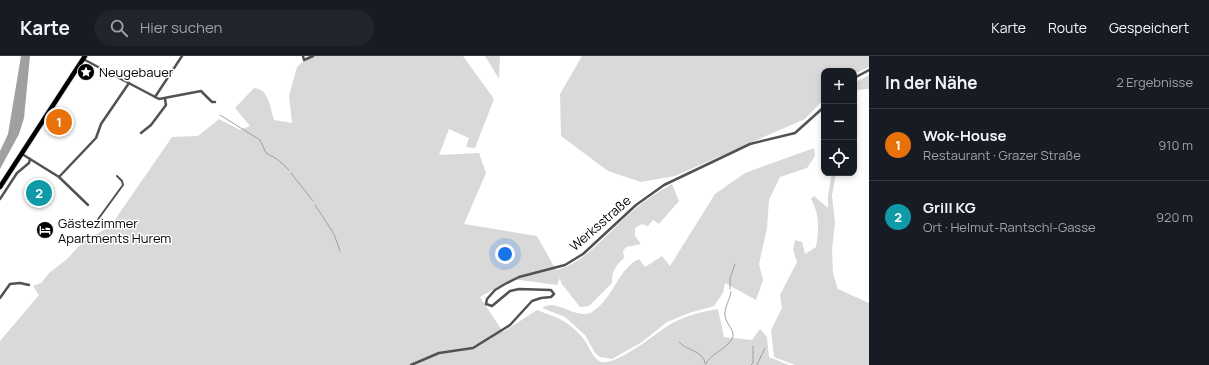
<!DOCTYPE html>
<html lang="de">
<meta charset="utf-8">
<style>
body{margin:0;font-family:Manrope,sans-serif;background:#20242c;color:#f1f3f6}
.controls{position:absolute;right:12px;top:12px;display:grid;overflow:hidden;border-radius:8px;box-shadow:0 2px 6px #0003}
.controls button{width:36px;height:36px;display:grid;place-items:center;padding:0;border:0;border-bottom:1px solid #363941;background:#171b24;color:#f1f3f6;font:20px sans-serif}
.you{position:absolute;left:505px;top:198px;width:14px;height:14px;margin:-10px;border:3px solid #fff;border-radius:50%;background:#1a73e8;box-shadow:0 0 0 6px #1a73e833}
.badge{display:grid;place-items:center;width:26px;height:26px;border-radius:50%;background:#1a73e8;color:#fff;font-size:13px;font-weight:700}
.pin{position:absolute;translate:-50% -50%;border:2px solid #fff;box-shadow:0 1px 4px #0006}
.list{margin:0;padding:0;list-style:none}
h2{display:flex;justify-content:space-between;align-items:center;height:52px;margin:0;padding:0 16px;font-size:17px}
h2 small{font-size:13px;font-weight:400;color:#9ea1a6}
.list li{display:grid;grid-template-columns:26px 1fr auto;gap:12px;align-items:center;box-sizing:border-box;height:72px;padding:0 16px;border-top:1px solid #363941}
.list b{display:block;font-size:15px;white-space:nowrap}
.list p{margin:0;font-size:13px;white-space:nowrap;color:#9ea1a6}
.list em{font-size:13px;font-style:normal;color:#9ea1a6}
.icon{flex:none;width:22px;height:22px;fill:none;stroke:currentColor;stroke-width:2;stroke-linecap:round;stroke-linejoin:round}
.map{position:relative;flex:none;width:869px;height:309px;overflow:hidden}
header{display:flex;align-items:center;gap:24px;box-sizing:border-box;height:56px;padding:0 20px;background:#171b24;border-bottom:1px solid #363941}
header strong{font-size:19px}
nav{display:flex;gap:22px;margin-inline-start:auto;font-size:14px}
.search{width:280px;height:36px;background:#20242c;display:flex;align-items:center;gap:10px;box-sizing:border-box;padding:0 14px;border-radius:22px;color:#9ea1a6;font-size:15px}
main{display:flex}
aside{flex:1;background:#171b24}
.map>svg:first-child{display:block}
.green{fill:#d9d9d9}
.water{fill:#a0a0a0}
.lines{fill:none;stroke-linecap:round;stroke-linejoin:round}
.stream{stroke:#a0a0a0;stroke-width:1}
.primary-casing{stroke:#dbdbdb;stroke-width:6}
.pedestrian{stroke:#525252;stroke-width:2}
.minor{stroke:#525252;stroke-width:2.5}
.primary{stroke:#000;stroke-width:4.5}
.labels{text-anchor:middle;stroke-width:3;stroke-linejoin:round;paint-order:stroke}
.poi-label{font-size:13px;fill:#000;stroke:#fff;text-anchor:start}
.street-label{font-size:13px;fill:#000;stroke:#fff}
</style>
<header>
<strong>Karte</strong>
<div class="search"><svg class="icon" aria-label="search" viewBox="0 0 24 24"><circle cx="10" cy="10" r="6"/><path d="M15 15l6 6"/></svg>Hier suchen</div>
<nav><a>Karte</a><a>Route</a><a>Gespeichert</a></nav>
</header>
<main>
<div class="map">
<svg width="869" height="309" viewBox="0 0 869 309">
<rect width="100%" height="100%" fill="#fff"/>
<g class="green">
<path d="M309 0H463L494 43 475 92 466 91 469 82 449 73 439 99 479 97 486 117 464 168 537 180 556 214C582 209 608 177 627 160 641 147 656 137 672 128L679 145 659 168 653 164 648 170 642 168 635 172V180L641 188 626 191 623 195 624 202C616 209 611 217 612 227L589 250 580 251 561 227 560 222 557 229 512 223 480 241 503 276 537 254C559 263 565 262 583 282 589 289 592 302 601 306 618 309 655 278 669 269 684 260 701 256 718 253L724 281 752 284 760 273 767 281 769 301 789 309H0V285L39 239 33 230 41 227 49 217 66 204 85 184 104 174 114 165 172 81 198 80 219 63 240 74 250 70 235 52 254 32C269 33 270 51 274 64L292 67 289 40 297 11Z"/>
<polygon points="485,0 500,0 499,23"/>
<polygon points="582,0 869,0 869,11 854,18 854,15 824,15 824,43 805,63 675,120 641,126 608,115 561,80 560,38"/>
<polygon points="869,19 869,33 854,34 854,27"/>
<path d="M814 92 815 100 807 112 780 121 769 144 767 172 759 208 763 224 756 244 725 227 723 237 714 250 689 257 667 266 642 286 612 303 600 301 595 297 585 279 565 261 542 252C557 241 575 265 592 256 613 243 618 213 639 203L645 211 662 200 670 210 715 138 745 117Z"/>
<path d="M832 117H836L832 140 835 166 832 193 833 218 838 233 869 247V309H795L774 301 771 274 782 252 780 239 797 206 793 194 795 184 802 186 805 198 816 191C819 174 820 159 811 143L814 140 828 152V140Z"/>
</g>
<polygon class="water" points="21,0 30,0 24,62 19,78 0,113 0,95 8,78"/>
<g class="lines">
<g class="stream">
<polyline points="220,59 260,84 266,97 277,103 289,114"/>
<polyline points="291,117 313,145"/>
<polyline points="315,149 334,178 340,195"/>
<polyline points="730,233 730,222 735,208"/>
<path d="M679 286C685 294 704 295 705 307"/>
<path d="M705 309C710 299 720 296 728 288 740 277 727 271 725 260 724 251 730 244 731 236"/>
<polyline points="751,309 753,307 753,290"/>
<polyline points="757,309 765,292"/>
</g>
<g class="primary-casing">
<polyline id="primary" points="0,131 85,0"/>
</g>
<polyline class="pedestrian" points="96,166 123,129 122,125 117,120"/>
<g class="minor">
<polyline points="303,0 304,4 313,0"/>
<polyline points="83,3 159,43 201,35 212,46 215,46"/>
<polyline points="854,22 869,14"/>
<polyline points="155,41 182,0"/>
<polyline points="141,77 151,69 166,49 165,43"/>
<polyline points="22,98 59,121 88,149"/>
<polyline points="59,121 96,82 101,68 129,27"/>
<polyline points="0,143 17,117 29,107 30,103"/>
<polyline points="0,242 10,228 20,227 29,229"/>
<polyline points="411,309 439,297 473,292 510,269 532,245 541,242 551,241 554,238 551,234 519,233 510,235 492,250 486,248 487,243 495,234 505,228 519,221 565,209 583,198 636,149 664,129 750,88 795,77 824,51"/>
</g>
<use href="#primary" class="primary"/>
</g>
<defs>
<g id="sight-disc" transform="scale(0.9)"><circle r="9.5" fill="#000" stroke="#fff"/><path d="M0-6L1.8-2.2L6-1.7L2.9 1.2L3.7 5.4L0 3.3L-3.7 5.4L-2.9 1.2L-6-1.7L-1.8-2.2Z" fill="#fff"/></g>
<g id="hotel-disc" transform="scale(0.9)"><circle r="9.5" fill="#000" stroke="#fff"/><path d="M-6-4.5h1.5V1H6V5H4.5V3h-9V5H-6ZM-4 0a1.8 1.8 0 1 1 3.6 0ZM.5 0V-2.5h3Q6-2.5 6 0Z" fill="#fff"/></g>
</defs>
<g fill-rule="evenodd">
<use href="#sight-disc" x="86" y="16"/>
<use href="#hotel-disc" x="45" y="174"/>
</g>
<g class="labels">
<g class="poi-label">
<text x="99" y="21">Neugebauer</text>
<text x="58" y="172">Gästezimmer<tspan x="58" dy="15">Apartments Hurem</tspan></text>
</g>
<g class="street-label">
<text transform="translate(600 167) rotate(-41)" y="5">Werksstraße</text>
</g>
</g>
</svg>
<div class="controls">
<button>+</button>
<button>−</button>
<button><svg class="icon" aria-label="locate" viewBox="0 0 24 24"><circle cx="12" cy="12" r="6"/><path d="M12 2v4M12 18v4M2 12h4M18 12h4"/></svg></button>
</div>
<div class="you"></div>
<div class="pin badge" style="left:59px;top:66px;background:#e8710a">1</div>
<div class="pin badge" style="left:39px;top:137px;background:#0f9aa8">2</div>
</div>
<aside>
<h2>In der Nähe<small>2 Ergebnisse</small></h2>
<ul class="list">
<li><span class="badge" style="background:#e8710a">1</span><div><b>Wok-House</b><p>Restaurant · Grazer Straße</p></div><em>910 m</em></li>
<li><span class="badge" style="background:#0f9aa8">2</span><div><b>Grill KG</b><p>Ort · Helmut-Rantschl-Gasse</p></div><em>920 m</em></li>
</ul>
</aside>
</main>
